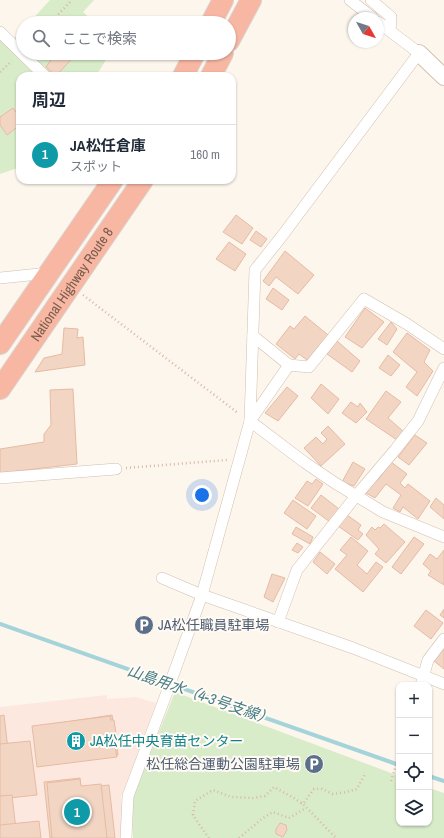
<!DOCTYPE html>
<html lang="ja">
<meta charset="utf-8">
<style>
body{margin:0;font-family:"Archivo Narrow","Noto Sans JP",sans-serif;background:#f6f6f7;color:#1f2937}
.controls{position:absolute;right:12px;bottom:12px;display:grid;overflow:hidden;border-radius:8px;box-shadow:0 1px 3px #0004}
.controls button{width:36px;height:36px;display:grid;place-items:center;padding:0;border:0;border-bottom:1px solid #e0e1e3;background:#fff;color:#1f2937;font:20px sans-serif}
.compass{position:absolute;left:348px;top:12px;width:36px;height:36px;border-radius:50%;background:#fff;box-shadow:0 1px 3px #0004;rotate:129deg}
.you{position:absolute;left:202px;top:495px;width:14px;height:14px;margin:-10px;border:3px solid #fff;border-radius:50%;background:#1a73e8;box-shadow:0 0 0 6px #1a73e833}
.badge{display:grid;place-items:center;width:26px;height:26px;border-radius:50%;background:#111827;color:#fff;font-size:13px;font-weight:700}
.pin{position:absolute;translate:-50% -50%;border:2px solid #fff;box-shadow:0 1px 4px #0006}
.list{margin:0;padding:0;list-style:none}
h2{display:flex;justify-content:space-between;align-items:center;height:52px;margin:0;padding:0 16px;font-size:17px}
h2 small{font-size:13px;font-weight:400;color:#747a83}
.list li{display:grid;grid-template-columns:26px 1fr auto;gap:12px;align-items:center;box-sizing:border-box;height:60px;padding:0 16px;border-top:1px solid #e0e1e3}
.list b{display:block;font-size:15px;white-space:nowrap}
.list p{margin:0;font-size:13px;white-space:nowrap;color:#747a83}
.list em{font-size:13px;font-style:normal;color:#747a83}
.icon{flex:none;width:22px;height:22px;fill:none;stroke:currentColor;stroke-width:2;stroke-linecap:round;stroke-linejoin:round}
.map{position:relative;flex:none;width:444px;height:838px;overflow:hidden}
.search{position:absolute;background:#fff;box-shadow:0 1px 3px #0004;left:16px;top:16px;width:220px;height:44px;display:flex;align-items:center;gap:10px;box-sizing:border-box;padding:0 14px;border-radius:22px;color:#747a83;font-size:15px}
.panel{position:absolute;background:#fff;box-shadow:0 1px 3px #0004;left:16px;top:72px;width:220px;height:112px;border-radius:12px}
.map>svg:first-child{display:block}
.commercial{fill:#fde8e0}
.green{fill:#d8ecc9}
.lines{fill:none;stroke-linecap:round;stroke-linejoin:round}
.stream{stroke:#a5d3da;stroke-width:4}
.building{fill:#f3d5c3;stroke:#e6bba3}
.street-casing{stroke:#d1beb0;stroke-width:12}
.secondary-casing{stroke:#d6c0b0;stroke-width:18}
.highway-casing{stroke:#dad1cd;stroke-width:22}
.path{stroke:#d9b8a5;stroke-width:2.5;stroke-dasharray:1 3;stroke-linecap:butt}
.street{stroke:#fff;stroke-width:11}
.secondary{stroke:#fff;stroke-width:16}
.highway{stroke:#f7b7a3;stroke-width:20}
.labels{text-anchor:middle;stroke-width:4;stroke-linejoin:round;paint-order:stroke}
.street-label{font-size:14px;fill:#7a5c4d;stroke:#fffaf3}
.service-label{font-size:14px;fill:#4e5e75;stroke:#fffaf3;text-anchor:start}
.culture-label{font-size:14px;fill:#0d838f;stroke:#fffaf3;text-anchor:start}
.water-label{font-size:15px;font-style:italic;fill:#437c86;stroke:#fffaf3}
</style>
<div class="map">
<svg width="444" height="838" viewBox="0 0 444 838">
<rect width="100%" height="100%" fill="#fdf6ec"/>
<polygon class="commercial" points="107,695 107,699 136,697 156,703 121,797 123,838 0,838 0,707"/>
<g class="green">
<polygon points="50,0 94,0 83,12 95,23 29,23"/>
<polygon points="23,29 23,53 110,53 96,76 20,76 20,164 15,169 0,174 0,39 7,46"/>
<polygon points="175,692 399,776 399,823 429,823 429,788 444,793 444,838 133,838 132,814 134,794"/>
</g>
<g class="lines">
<g class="stream">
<polyline points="0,624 399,765"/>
<polyline points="429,776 444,781"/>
</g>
</g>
<g class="building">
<polygon points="53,53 77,53 56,76 46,67 51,60 50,59 54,54"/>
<polygon points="13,108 20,117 20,125 7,135 0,125 0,117"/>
<polygon points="236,215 253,228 242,244 223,232"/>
<polygon points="256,231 267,239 261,247 250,240"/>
<polygon points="229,242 246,254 235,271 216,259"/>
<polygon points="285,251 314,275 298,294 276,277 269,286 263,281"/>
<polygon points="273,288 289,300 282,310 266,299"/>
<polygon points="365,308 384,322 362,348 345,337"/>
<polygon points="305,316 328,335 307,360 299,354 295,359 276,344 290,326 294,329"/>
<polygon points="391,322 397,329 387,345 378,339"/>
<polygon points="64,328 78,329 77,338 83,337 85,365 35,372 44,358 62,354"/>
<polygon points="407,333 430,350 424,362 433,371 417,396 406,387 417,372 393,352"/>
<polygon points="337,341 360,361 352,372 327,354"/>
<polygon points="388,355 400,365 391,376 379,368"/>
<polygon points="321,384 339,399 328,414 311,398"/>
<polygon points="287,387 298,396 278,421 265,413"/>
<polygon points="73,389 77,464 0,473 0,449 44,442 44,434 51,425 50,390"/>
<polygon points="386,391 401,402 388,418 404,432 397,440 366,419"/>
<polygon points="351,402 358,407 360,403 367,412 356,423 342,413"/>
<polygon points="328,426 345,444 321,466 304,448 316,437 323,444 327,439 321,433"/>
<polygon points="415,435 427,443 409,465 398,457"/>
<polygon points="353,462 365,469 354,486 342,482"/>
<polygon points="391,462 407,474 400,483 405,488 408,484 430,501 418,519 403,507 400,512 393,508 401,495 386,484 375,498 366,493 376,479 378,480"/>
<polygon points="316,479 323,484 308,506 295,498 307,481 312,484"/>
<polygon points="321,495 339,509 330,522 311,508"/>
<polygon points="436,498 444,505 444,519 430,507"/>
<polygon points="293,500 316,516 307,529 284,513"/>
<polygon points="347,515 361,525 358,530 363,534 358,540 338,526"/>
<polygon points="384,524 405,542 386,563 375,554 379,549 366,535 372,527 375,530 378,527 380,528"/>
<polygon points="296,527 313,537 310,544 292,534"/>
<polygon points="351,537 368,551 357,565 367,574 376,562 383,567 363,592 335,569 347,555 340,550"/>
<polygon points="414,537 424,544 401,574 392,567"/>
<polygon points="297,543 303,547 298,553 292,550"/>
<polygon points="444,550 444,585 428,575 431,571 423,564 430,554 437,559"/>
<polygon points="320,552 335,564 327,574 313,562"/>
<polygon points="272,574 285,578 273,602 264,597"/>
<polygon points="444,609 444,618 440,615"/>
<polygon points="426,610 443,623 431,639 414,626"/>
<polygon points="444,649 444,669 434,661"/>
<polygon points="4,715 11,775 0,776 0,716"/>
<polygon points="112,715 118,755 40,766 34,727"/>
<polygon points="110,716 111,720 114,720 118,747 115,747 117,757 37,767 32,726"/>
<polygon points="30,741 37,795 0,799 0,744"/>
<polygon points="80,778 81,788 109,785 115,838 50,838 44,782"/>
<polygon points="80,779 81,786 101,784 107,838 52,838 47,783"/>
<polygon points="12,795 17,838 0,838 0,796"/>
<polygon points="39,821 41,838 0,838 0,825"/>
<polygon points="280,823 286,825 287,830 283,837 276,834 276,829"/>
</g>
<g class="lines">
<g class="street-casing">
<g id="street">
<polyline points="350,0 373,18"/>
<polyline points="371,0 391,17 390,31"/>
<polyline points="0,32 45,76"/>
<polyline points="0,278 49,273"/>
<polyline points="253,336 289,365"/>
<polyline points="444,349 407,324 364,299 309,367 289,365 250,421 304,462 335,483 383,512 444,537"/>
<polyline points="0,478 116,469"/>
<polyline points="162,578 202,595 353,648 444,684"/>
<polyline points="278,622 297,570 356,496 395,450 418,421 444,368"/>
<polyline points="421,685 428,660 444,639"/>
<polyline points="126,838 128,796 167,692 202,595 250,421 255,270 282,236 419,53 378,22"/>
</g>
</g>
<g class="secondary-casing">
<polyline id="secondary" points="419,53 444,77"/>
</g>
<g class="highway-casing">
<g id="highway">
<polyline points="211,23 223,0"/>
<polyline points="229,41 251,0"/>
<polyline points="183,76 195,53"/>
<polyline points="211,76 223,53"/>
<polyline points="0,344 113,180"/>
<path id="s1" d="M0 389 143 180"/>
</g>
</g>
<g class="path">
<polyline points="50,23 72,0"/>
<polyline points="0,72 12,61"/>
<polyline points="83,295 238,413"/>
<polyline points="126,468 227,460"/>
<polyline points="391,781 399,756"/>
<polyline points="301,803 303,804 314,789 322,789 333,794 346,792 357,789 364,776 364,772"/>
<polyline points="209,838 203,830 193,815 195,801 213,790 231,797 253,798 265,796 274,787 294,798 303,804 336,838"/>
<polyline points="239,838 263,818 273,812 289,818 306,808"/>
</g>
<use href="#street" class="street"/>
<use href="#secondary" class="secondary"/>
<use href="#highway" class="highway"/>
</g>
<defs>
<g id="parking-disc" transform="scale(1)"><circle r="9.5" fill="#5c6f8a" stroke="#fffaf3"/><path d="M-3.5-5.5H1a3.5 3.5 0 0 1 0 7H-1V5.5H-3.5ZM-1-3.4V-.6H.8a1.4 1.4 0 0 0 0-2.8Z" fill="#fff"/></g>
<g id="building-disc" transform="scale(1)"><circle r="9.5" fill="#0f9aa8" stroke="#fffaf3"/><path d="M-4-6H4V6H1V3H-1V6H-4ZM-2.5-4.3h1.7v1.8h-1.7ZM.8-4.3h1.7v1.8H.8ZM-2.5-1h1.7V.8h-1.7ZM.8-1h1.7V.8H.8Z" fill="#fff"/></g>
</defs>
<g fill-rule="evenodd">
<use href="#parking-disc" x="144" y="625"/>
<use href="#building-disc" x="76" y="741"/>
<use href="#parking-disc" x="314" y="764"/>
</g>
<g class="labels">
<g class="street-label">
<text dy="5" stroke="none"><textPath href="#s1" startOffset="127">National Highway Route 8</textPath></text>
</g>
<g class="service-label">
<text x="158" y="630">JA松任職員駐車場</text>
<text x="300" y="769" text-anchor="end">松任総合運動公園駐車場</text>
</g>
<g class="culture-label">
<text x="90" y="746">JA松任中央育苗センター</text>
</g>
<g class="water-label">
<text transform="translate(200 695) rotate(19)" y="5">山島用水（4-3号支線）</text>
</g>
</g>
</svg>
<div class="controls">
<button>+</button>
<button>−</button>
<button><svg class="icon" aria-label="locate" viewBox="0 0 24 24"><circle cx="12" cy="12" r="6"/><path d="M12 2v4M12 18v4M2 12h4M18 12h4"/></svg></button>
<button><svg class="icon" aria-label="layers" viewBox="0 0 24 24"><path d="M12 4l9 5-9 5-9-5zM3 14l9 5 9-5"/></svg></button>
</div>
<svg class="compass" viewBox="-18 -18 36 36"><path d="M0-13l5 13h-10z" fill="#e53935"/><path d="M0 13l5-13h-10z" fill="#747a83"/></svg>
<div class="you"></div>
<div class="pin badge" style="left:77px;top:812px;background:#0f9aa8">1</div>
<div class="search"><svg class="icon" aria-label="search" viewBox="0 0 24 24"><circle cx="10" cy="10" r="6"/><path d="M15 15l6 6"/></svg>ここで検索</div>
<section class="panel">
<h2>周辺<small></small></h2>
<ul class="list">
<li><span class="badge" style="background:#0f9aa8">1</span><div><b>JA松任倉庫</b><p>スポット</p></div><em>160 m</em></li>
</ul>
</section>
</div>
